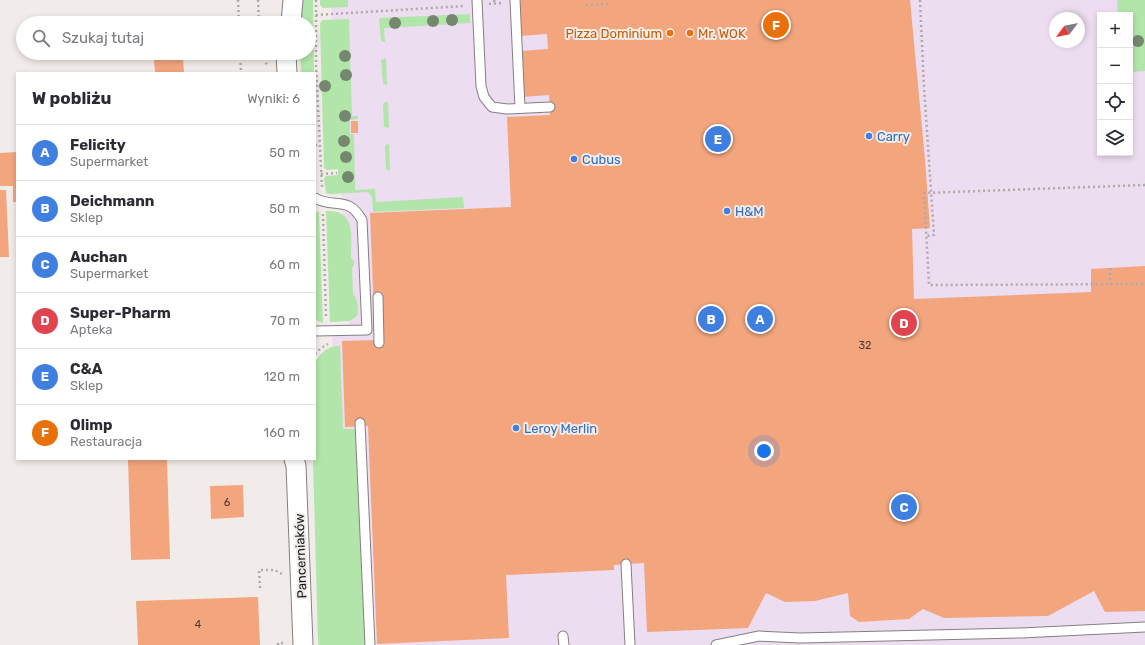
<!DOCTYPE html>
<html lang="pl">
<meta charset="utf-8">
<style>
body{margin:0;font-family:Rubik,sans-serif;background:#f2f2f3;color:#2b2b33}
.controls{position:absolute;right:12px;top:12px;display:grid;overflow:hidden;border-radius:0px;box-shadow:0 2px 6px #0003}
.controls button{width:36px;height:36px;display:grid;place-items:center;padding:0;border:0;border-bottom:1px solid #e1e1e2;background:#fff;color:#2b2b33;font:20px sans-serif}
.compass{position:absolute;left:1049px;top:12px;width:36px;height:36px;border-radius:50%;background:#fff;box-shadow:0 2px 6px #0003;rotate:238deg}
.you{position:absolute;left:764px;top:451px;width:14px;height:14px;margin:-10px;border:3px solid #fff;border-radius:50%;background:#1a73e8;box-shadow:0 0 0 6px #1a73e833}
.badge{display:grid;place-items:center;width:26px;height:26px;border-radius:50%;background:#0f766e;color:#fff;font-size:13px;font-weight:700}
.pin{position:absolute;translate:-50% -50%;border:2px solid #fff;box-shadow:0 1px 4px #0006}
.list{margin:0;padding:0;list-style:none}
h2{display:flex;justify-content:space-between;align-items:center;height:52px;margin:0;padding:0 16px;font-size:17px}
h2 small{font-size:13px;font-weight:400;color:#7c7c81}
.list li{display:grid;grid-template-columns:26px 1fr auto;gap:12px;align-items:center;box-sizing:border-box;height:56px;padding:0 16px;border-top:1px solid #e1e1e2}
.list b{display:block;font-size:15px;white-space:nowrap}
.list p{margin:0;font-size:13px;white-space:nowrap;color:#7c7c81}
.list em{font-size:13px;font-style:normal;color:#7c7c81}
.icon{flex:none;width:22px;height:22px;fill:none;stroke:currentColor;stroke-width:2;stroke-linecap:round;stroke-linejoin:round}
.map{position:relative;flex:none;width:1145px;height:645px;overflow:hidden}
.search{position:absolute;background:#fff;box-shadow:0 2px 6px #0003;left:16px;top:16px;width:300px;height:44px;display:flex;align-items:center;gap:10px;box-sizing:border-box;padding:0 14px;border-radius:22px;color:#7c7c81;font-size:15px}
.panel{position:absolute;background:#fff;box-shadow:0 2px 6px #0003;left:16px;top:72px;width:300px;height:388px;border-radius:0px}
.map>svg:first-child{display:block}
.commercial{fill:#edddf0;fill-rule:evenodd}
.green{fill:#b1e5a9}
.building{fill:#f3a57e}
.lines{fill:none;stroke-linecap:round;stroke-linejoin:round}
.service-casing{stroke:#84807e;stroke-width:11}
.minor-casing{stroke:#84807e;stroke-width:21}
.path{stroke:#aeaaa9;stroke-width:2.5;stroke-dasharray:2 3;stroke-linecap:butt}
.service{stroke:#fff;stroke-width:9}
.minor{stroke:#fff;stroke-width:19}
.tree{fill:#75886f}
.food-dot{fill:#e8710a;stroke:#f1ecea;stroke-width:1.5}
.shop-dot{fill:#3f7fe0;stroke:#f1ecea;stroke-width:1.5}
.labels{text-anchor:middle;stroke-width:4;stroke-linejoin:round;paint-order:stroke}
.number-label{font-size:11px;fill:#523d32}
.food-label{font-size:13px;fill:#c56008;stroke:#f1ecea;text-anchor:end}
.shop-label{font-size:13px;fill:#366cbe;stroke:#f1ecea;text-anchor:start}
.street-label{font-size:13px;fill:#1c1a19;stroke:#f1ecea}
</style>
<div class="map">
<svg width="1145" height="645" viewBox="0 0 1145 645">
<rect width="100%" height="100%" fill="#f1ecea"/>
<path class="commercial" d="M331 0H1145V645H340L332 325 349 324ZM1100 15H1130V153H1100ZM1055 18H1079V42H1055Z"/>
<g class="green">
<polygon points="302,0 313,0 314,73 301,73 300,53 309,53 309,23 301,23"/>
<polygon points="320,0 348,0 348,7 323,8 320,5"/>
<polygon points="1117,0 1145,0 1145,71 1130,72 1130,15 1118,15"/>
<polygon points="470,14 470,23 384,28 385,42 381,41 379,18"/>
<polygon points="349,19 352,116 358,116 358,119 350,120 350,134 354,134 355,190 375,189 376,202 463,197 464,208 373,212 372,197 368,192 331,194 326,193 324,179 326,176 338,175 338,169 327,170 324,168 320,24 322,20"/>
<polygon points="386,58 387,85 383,84 381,60"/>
<polygon points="385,102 388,102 389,128 384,127 383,104"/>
<polygon points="387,144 389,144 390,171 386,169 385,146"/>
<polygon points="315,211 319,212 323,323 318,321 315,319"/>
<path d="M326 211C357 210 351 237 351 258L354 261V265L352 268 353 294C358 300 359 308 357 316L350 321 330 322Z"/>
<path d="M335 346H340L343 429H355L366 645H319L318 642 313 459H315V363C319 354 326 348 335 346Z"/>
</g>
<g class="building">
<polygon points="518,0 910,0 925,159 930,228 912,229 914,299 1091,292 1091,269 1145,266 1145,611 1105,612 1094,591 1048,616 944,618 923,609 909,619 859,622 850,616 848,593 815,601 785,602 766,593 748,628 647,632 644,563 614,565 614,570 506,575 509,638 377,644 368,426 345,427 342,341 375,340 370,213 511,207 507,117 550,115 549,95 522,97 520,51 548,49 547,34 520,36"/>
<polygon points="183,58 184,73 155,73 154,60"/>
<rect x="351" y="121" width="7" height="12"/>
<polygon points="17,152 17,202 13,202 13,186 0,186 0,153"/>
<polygon points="0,190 6,190 9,257 0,257"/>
<polygon points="128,459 167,459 170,559 131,560"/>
<polygon points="243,485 244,517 211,519 210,486"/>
<polygon points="258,597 260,645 138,645 136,601"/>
</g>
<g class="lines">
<g class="service-casing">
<g id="service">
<polyline points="477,0 481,86 484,97 492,107 507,109 550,107"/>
<polyline points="515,0 520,108"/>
<path d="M315 198C334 209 348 195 362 220L367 330 315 331"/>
<polyline points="378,297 379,343"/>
<polyline points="360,423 370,645"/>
<polyline points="626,564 630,645"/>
<polyline points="563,636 564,645"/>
<polyline points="716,645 759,636 800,638 1021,633 1145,627"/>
</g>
</g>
<g class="minor-casing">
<g id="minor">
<polyline points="291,23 293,0"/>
<polyline points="286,53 287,73"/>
<polyline points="294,459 296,466 303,645"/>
</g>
</g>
<g class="path">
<polyline points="238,0 239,23"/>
<polyline points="258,0 259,23"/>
<polyline points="316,0 316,66 322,187"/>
<polyline points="494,0 495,4"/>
<polyline points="920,0 924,87 934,235 926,236"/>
<polyline points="489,4 502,3"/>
<polyline points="586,5 611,4"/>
<polyline points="316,15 464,6"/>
<polyline points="240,53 241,73"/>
<polyline points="263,53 267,66"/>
<polyline points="315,145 320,145"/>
<polyline points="321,174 337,173"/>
<polyline points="1145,185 924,193 929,285 1145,284"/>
<polyline points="323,214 326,317"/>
<polyline points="1110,268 1110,284"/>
<polyline points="315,354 321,348 328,344"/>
<polyline points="260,588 259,570 275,570 282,574"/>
<polyline points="278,645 278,643 285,643"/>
</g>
<use href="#service" class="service"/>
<use href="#minor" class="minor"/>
</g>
<g class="tree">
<circle cx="452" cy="20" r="6"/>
<circle cx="433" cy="21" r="6"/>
<circle cx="395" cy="23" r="6"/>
<circle cx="1138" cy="41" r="6"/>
<circle cx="345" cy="56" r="6"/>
<circle cx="346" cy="75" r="6"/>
<circle cx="325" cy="86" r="6"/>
<circle cx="345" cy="116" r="6"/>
<circle cx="344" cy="141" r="6"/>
<circle cx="346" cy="157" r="6"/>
<circle cx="348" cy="177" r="6"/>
</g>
<g class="food-dot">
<circle cx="670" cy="33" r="4"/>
<circle cx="690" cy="33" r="4"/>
</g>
<g class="shop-dot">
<circle cx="869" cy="136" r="4"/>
<circle cx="574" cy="159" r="4"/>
<circle cx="727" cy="211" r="4"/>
<circle cx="516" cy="428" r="4"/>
</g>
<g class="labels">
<g class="number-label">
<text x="865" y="349">32</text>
<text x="227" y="506">6</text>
<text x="198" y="628">4</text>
</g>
<g class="food-label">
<text x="662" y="38">Pizza Dominium</text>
<text x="698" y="38" text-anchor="start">Mr. WOK</text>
</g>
<g class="shop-label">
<text x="877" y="141">Carry</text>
<text x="582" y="164">Cubus</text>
<text x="735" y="216">H&amp;M</text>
<text x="524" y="433">Leroy Merlin</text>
</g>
<g class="street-label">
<text transform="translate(300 556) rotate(-92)" y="5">Pancerniaków</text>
</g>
</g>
</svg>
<div class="controls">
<button>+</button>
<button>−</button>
<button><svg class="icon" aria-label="locate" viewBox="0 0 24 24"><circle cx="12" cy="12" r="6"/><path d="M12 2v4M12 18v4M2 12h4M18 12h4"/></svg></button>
<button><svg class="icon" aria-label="layers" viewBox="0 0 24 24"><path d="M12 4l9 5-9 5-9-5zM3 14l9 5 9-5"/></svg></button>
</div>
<svg class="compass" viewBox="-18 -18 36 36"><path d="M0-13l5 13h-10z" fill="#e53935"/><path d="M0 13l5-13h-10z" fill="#7c7c81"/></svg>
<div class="you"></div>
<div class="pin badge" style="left:760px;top:319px;background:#3f7fe0">A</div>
<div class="pin badge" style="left:711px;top:319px;background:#3f7fe0">B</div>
<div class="pin badge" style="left:904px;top:507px;background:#3f7fe0">C</div>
<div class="pin badge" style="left:904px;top:323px;background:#e0444e">D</div>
<div class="pin badge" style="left:718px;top:139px;background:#3f7fe0">E</div>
<div class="pin badge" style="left:776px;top:25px;background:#e8710a">F</div>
<div class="search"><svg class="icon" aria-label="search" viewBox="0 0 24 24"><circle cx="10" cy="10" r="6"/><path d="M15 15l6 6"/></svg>Szukaj tutaj</div>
<section class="panel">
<h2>W pobliżu<small>Wyniki: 6</small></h2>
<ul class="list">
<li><span class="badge" style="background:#3f7fe0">A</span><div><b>Felicity</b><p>Supermarket</p></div><em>50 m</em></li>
<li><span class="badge" style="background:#3f7fe0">B</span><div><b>Deichmann</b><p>Sklep</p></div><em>50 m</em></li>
<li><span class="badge" style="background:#3f7fe0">C</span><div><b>Auchan</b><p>Supermarket</p></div><em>60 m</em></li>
<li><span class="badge" style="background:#e0444e">D</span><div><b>Super-Pharm</b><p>Apteka</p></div><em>70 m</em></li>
<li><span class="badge" style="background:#3f7fe0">E</span><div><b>C&amp;A</b><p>Sklep</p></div><em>120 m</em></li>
<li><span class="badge" style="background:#e8710a">F</span><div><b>Olimp</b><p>Restauracja</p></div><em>160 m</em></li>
</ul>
</section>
</div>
